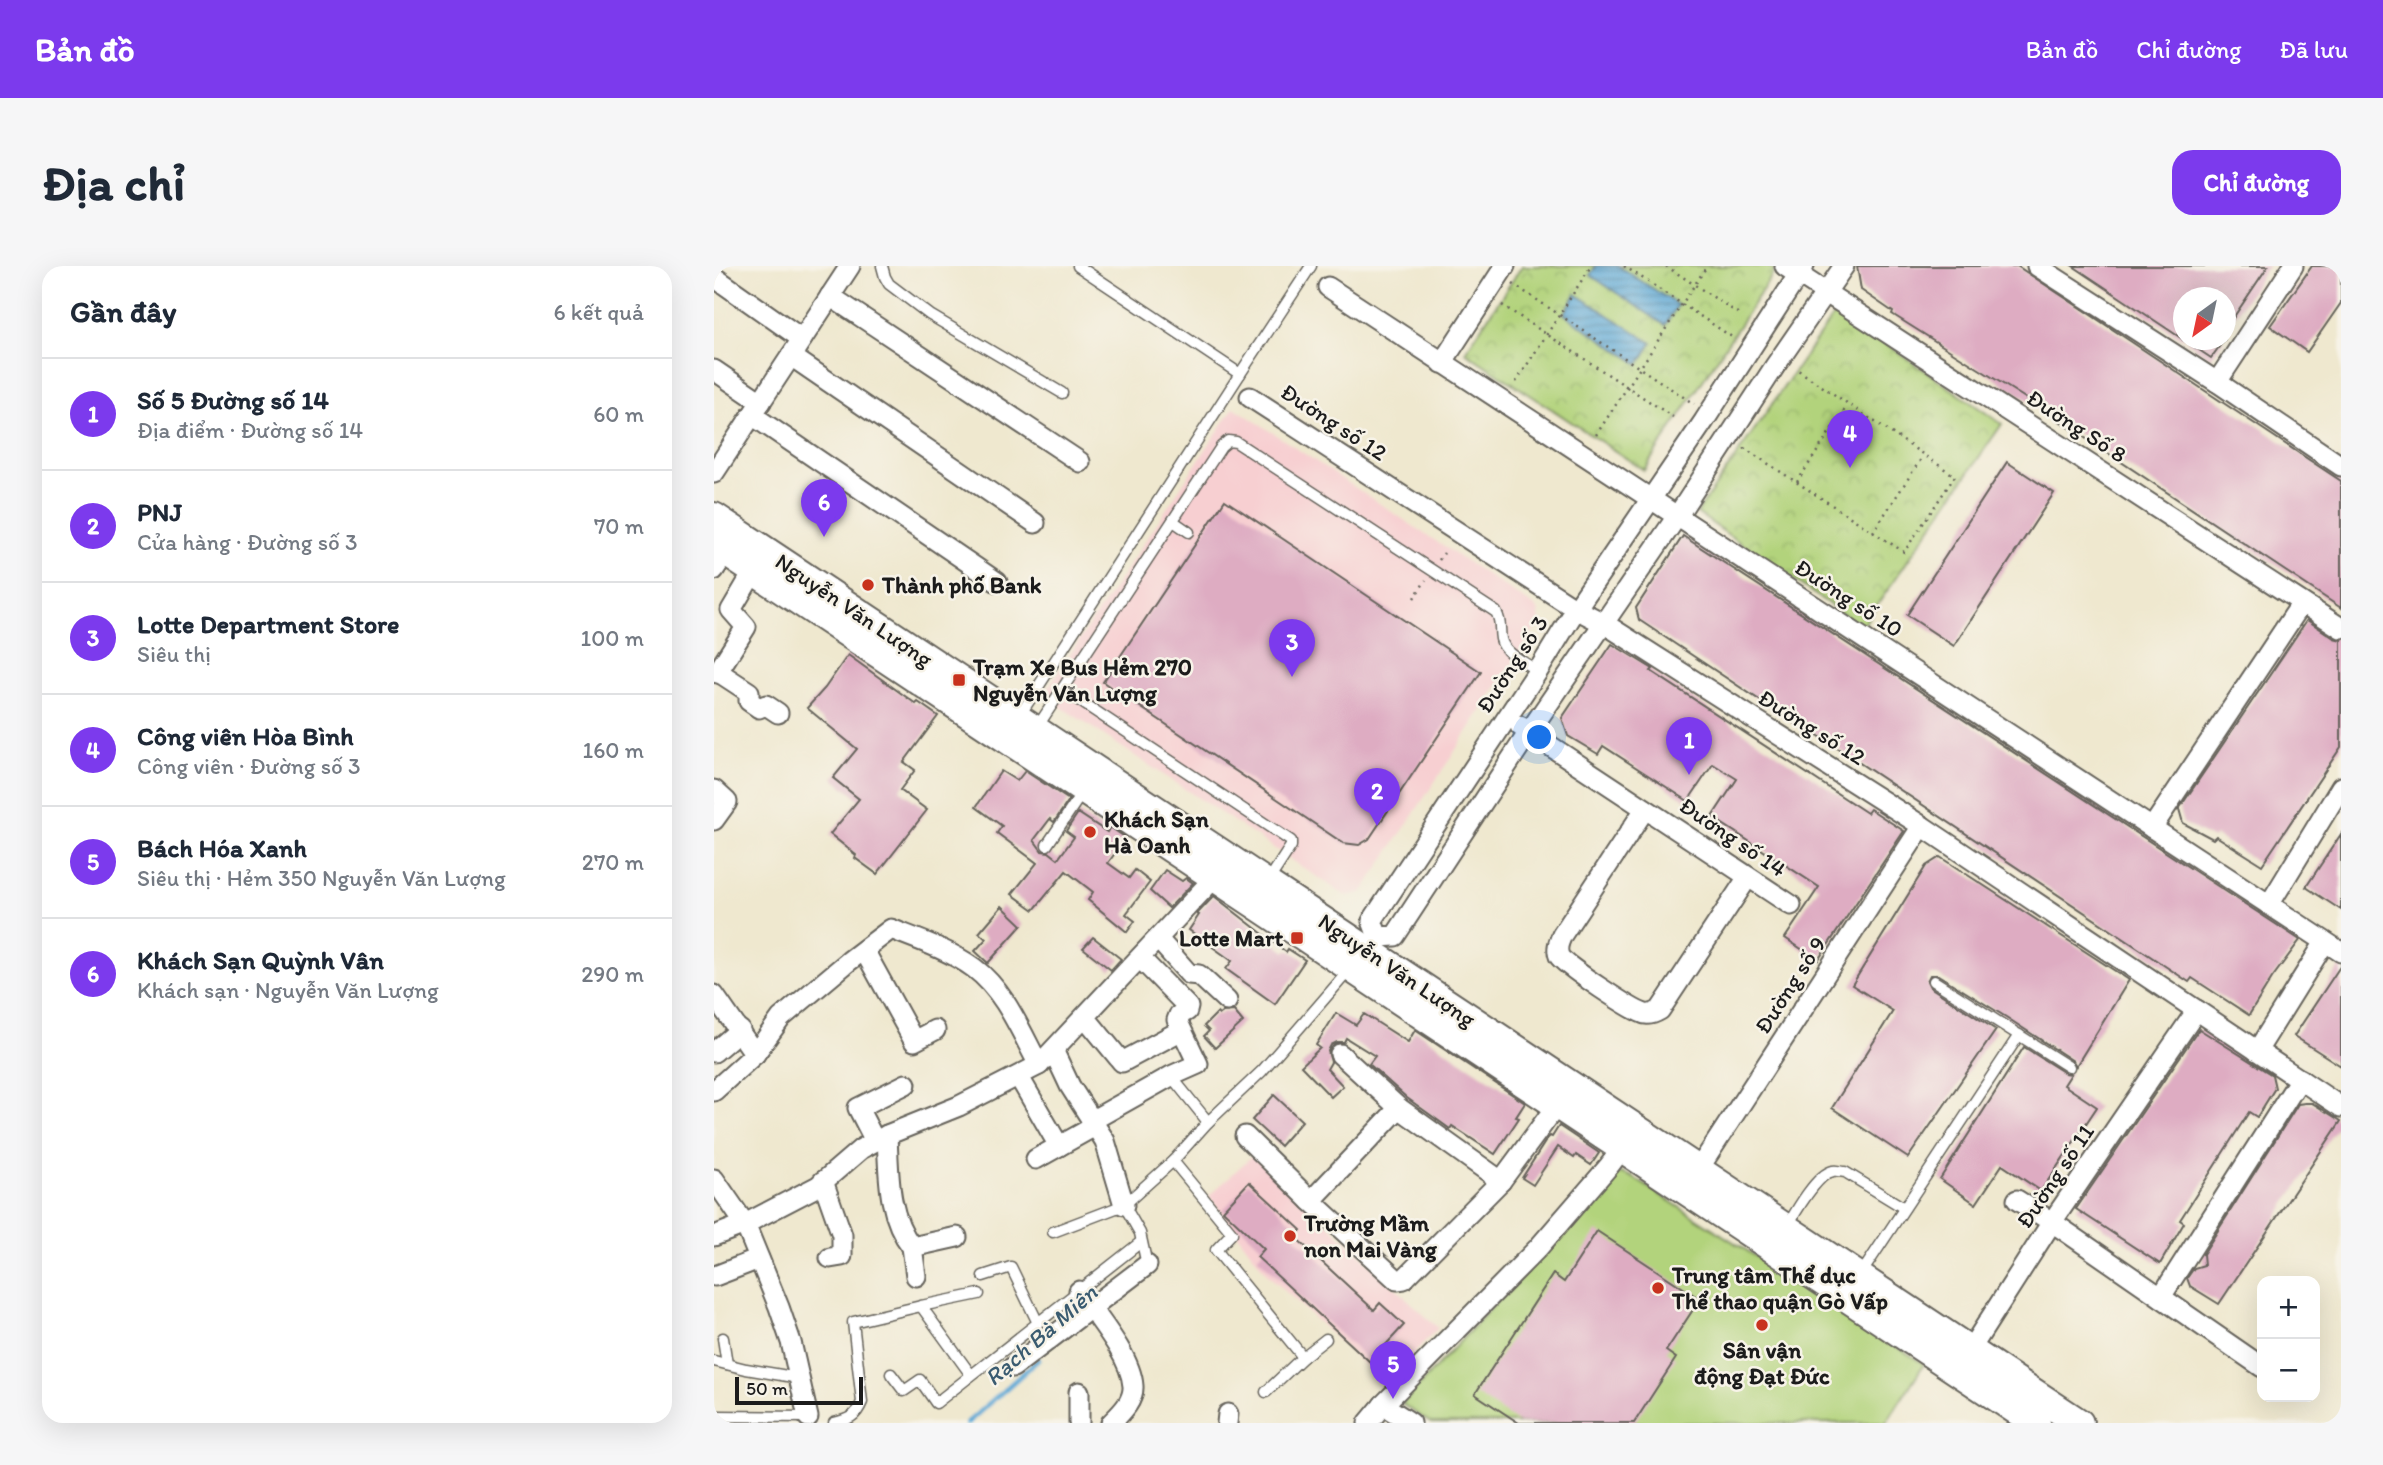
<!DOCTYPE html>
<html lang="vi">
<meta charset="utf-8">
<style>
body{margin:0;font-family:Itim,sans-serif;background:#f6f6f7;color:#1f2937}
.controls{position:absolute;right:21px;bottom:21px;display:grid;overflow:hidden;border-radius:14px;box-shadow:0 7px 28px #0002}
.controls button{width:63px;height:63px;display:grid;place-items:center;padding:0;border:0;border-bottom:2px solid #e0e1e3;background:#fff;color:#1f2937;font:35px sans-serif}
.compass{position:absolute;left:1459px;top:21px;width:63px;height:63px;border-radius:50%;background:#fff;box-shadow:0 7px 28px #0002;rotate:213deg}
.scale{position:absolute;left:21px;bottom:18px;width:128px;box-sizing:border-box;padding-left:7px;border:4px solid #1c1c1c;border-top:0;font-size:19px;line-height:24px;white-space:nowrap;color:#1c1c1c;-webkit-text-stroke:5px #f7f3e8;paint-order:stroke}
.you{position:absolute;left:826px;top:472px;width:24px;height:24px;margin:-18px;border:5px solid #fff;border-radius:50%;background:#1a73e8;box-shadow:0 0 0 10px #1a73e833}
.badge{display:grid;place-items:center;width:46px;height:46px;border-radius:50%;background:#7c3aed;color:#fff;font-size:23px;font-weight:700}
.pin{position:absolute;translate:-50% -58px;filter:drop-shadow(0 2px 4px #0008)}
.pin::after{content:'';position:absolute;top:37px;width:24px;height:21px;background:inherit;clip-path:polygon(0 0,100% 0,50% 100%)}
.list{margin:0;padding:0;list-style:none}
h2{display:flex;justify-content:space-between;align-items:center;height:91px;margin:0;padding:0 28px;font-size:30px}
h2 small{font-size:23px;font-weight:400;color:#747a83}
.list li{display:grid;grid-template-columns:46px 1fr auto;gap:21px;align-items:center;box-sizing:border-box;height:112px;padding:0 28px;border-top:2px solid #e0e1e3}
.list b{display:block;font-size:26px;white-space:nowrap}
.list p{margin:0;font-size:23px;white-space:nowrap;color:#747a83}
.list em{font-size:23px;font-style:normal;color:#747a83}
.map{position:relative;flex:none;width:1627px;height:1157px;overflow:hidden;border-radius:21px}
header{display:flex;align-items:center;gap:42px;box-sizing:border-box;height:98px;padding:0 35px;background:#7c3aed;color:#fff}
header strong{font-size:33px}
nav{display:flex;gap:38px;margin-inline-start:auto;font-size:24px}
.intro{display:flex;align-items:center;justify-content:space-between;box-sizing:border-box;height:168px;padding:0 42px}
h1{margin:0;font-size:49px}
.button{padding:18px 32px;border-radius:21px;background:#7c3aed;color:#fff;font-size:24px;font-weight:700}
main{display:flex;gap:42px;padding:0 42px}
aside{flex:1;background:#fff;border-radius:21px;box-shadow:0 7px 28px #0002}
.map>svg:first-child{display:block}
.built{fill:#f7cfd1}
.park{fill:url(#park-crowns);stroke:#67784c;stroke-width:2}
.pitch{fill:#b2d37c;stroke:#67784c;stroke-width:2}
.water{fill:url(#water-rules);stroke:#3d6279;stroke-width:2}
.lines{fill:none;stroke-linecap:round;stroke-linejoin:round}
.stream{stroke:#5ea9d6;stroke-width:5}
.building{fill:#deacc2}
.lane-casing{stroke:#66635b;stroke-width:13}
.street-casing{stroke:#66635b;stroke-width:23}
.secondary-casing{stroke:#66635b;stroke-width:32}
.path{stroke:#66635b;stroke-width:2.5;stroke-dasharray:2 5;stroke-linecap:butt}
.lane{stroke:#fff;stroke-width:10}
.street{stroke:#fff;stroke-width:19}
.secondary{stroke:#fff;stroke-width:28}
.poi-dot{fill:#c8321e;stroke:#f7f3e8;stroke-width:2.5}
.labels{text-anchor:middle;stroke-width:5;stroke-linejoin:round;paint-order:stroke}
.street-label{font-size:23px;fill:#1c1c1c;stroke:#f7f3e8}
.poi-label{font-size:23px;font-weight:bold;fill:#1c1c1c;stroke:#f7f3e8;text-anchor:start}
.water-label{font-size:24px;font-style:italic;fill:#3a5b70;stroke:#f7f3e8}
</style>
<header>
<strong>Bản đồ</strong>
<nav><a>Bản đồ</a><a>Chỉ đường</a><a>Đã lưu</a></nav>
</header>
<div class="intro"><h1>Địa chỉ</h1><a class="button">Chỉ đường</a></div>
<main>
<aside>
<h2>Gần đây<small>6 kết quả</small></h2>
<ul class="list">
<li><span class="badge">1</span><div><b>Số 5 Đường số 14</b><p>Địa điểm · Đường số 14</p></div><em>60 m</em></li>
<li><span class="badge">2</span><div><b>PNJ</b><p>Cửa hàng · Đường số 3</p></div><em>70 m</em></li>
<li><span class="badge">3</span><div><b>Lotte Department Store</b><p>Siêu thị</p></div><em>100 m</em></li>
<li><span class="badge">4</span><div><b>Công viên Hòa Bình</b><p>Công viên · Đường số 3</p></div><em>160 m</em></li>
<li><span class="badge">5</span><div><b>Bách Hóa Xanh</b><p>Siêu thị · Hẻm 350 Nguyễn Văn Lượng</p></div><em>270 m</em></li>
<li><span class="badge">6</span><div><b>Khách Sạn Quỳnh Vân</b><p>Khách sạn · Nguyễn Văn Lượng</p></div><em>290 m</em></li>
</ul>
</aside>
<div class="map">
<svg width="1627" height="1157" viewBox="0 0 1627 1157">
<defs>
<pattern id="park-crowns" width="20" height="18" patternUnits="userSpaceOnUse" patternTransform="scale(1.75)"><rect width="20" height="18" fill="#b2d37c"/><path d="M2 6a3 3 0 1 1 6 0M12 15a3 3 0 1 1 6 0" fill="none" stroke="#98b56b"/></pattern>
<pattern id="water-rules" width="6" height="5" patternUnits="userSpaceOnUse" patternTransform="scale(1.75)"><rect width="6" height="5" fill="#5ea9d6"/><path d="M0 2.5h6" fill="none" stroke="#4d89ad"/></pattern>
</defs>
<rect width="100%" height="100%" fill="#f7f3e8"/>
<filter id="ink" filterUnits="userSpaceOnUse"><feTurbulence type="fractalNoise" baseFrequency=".0143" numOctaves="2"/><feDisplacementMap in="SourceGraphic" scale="14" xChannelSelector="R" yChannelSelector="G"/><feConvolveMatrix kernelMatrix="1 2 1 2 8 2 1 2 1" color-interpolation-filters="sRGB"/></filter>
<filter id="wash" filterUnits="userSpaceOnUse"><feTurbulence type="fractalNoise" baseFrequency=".00686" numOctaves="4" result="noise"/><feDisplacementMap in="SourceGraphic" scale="28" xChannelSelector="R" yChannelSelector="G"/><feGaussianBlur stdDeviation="1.57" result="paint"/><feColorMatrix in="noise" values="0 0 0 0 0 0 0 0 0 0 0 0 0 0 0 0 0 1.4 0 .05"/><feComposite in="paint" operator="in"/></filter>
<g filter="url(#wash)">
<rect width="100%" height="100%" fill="#efe8cf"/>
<g class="built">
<polygon points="520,141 824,343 826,355 648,627 632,630 329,429"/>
<polygon points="540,888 724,1062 670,1117 554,1009 495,930"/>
</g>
<g class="park">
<polygon points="808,0 1054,0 1061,5 930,204 751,86"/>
<polygon points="1123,44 1288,158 1148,361 983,247"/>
</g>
<polygon class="pitch" points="907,907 918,911 1210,1098 1172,1157 717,1157 688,1138 898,911"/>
<g class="water">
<polygon points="882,0 904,0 964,39 951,59 876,9"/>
<polygon points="862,28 938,77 925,98 850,48"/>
</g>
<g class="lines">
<polyline class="stream" points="253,1157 324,1094"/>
</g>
<g id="blocks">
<g class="building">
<polygon points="1143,0 1303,0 1627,215 1627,342 1308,130 1178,48 1179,46 1147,24"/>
<polygon points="1359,0 1554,0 1511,64 1511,32 1469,32 1469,74 1510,74 1497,92"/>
<polygon points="1598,0 1627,0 1627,37 1593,86 1556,60"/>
<polygon points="1293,196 1340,227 1240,380 1193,349"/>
<polygon points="511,234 767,406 655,573 645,579 629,577 389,416"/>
<polygon points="969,270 1586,674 1558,712 1535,749 1478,712 1475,716 1090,460 1089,463 925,354 922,342"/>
<polygon points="1593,354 1620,372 1627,374 1627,481 1548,599 1502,570 1499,573 1469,557 1465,543"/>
<polygon points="898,378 939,403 937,405 1153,547 1156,543 1190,565 1104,694 1071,672 1105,621 998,551 1023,513 999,498 974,535 889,480 884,488 854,470 848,452"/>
<polygon points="134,389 202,438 204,436 224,450 190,496 201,504 186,524 213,544 163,608 141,592 142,589 116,568 145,533 119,512 143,483 93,442 111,422"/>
<polygon points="287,505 303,515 311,505 355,534 340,556 336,553 320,574 328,585 335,586 344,593 360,571 352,565 364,547 393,566 396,561 412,572 394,597 415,612 421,604 436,616 412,648 421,655 413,666 374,634 379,626 352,605 320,644 298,628 323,597 283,567 288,560 262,541"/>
<polygon points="1627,568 1627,644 1592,621"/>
<polygon points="1226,591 1415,714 1362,800 1359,795 1292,751 1224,709 1216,709 1213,715 1216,721 1282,764 1194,892 1118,842 1179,745 1138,719 1212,600"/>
<polygon points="451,604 468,615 472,612 479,617 455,642 436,625"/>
<polygon points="500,630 572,686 574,683 591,694 561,738 512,703 518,695 475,664 485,649 483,648"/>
<polygon points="288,640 308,659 274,697 261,685 272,673 265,667"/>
<polygon points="379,671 407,693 397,704 369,682"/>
<polygon points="1627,699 1627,800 1580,770"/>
<polygon points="520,745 529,756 501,782 490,770 495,765 490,760 503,747 505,749 509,746"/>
<polygon points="622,747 642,759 650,748 694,776 701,764 811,837 802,851 805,852 781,888 738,860 736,863 693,832 655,798 661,790 632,772 630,776 623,776 617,779 614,785 617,796 613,803 629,820 617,831 587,800 606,782 602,779"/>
<polygon points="1485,763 1558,809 1561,822 1543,851 1535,846 1466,954 1470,957 1446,998 1362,943"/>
<polygon points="1310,781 1351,807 1357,808 1350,819 1383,841 1327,925 1288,899 1262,938 1226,913"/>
<polygon points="560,829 588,855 566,880 538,854"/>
<polygon points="1591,837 1598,837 1627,855 1505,1038 1476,1020 1473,1012 1480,1002 1490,999 1489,988 1584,838"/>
<polygon points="845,860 885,887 877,899 862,889 860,892 844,881 819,919 808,912 833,873 836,870 838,871"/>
<polygon points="535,916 587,964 581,971 660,1044 666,1037 690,1059 656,1096 543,991 550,983 509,944"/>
<polygon points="883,965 986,1033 952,1085 962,1092 920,1157 805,1157 761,1128 839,1008 850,1016"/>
</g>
</g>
</g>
<g filter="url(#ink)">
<use href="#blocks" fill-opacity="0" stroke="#66635b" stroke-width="2"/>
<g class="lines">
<g class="lane-casing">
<g id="lane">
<polyline points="168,0 171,11 175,18 216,49 348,127"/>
<polyline points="364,0 526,108 597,0"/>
<polyline points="459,255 475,266"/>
<polyline points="348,423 577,575 577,580 553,617"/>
<polyline points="304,452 526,108"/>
<path d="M322 463 507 181 514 175 522 176 782 346C788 356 785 363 787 373 790 388 812 397 824 405"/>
<polyline points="333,579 368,527"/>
<polyline points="1220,715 1355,801"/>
<polyline points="457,810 494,856"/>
<polyline points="459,895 518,967 502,984 589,1091 552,1126"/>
<path d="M1074 959C1082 945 1103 908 1119 905 1121 904 1128 906 1131 906L1190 942"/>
<polyline points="339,966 410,939"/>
<polyline points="433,999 426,967 410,939 459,895 494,856 548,805 631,709 637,706"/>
<polyline points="1147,1008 1305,769"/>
<polyline points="269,1010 297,1001 324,1057"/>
<polyline points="207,1040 265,1028"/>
<polyline points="9,1072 13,1098"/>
<polyline points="589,1091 612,1073"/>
<polyline points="0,1095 32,1103 85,1112"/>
<polyline points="177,1108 190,1125 206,1114 222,1137 427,976"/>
<polyline points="0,1150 94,1151 94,1155"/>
<path d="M120 1157C135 1153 142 1151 148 1136L139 1056 207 1040 257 1109"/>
</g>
</g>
<g class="street-casing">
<g id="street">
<polyline points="1071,0 1627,362"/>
<polyline points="1323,0 1503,116 1627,200"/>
<polyline points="0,11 88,73"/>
<polyline points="614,21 1627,686"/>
<polyline points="116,30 366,196"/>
<polyline points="77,90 321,257"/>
<polyline points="728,97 791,0"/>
<polyline points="0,104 47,136"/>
<polyline points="1503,116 1579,0"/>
<polyline points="536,131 862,343 891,358 1208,560 1627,841"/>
<polyline points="38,149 283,316"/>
<polyline points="0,207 136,0"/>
<polyline points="0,304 12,286"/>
<polyline points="0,406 6,407 35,426 35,435 45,442 52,439 64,447"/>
<polyline points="3,407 32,361 17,344 40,305"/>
<polyline points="806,460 1077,639"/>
<polyline points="0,524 13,536 0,554"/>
<path d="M931 543 848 669C845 676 842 682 845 690 850 699 919 745 931 748 936 749 941 747 946 744L1034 611"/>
<polyline points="1438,562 1588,337"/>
<polyline points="1555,639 1627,521"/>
<polyline points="664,671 681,670 815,466 964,249 1061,100 1130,0"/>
<polyline points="664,671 658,655 824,405 862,343 990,155 1090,0"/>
<polyline points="444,673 475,708 485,709 513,735"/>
<polyline points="150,684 200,775 221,764"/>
<polyline points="0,729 41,788"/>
<polyline points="371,751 408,796 466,765"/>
<polyline points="1543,785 1611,676"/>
<polyline points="0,786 26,764"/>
<polyline points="340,786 356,820 391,875 410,939"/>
<polyline points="626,788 685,842"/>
<polyline points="305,811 345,880"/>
<path d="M0 825 41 788 67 752 135 695 177 663C205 674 235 684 260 702 291 725 307 766 325 799"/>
<polyline points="377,855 457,810 484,798 463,754 465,749 473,745 474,741 426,692"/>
<path d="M173 869C175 908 173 949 198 981L243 971"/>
<polyline points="531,870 597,935 683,1014 690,1013 787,915 843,839"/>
<polyline points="161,875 144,842 192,818"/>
<polyline points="322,893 381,860"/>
<polyline points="984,904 1208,560"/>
<polyline points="0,913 31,958 65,1041 77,1076 94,1151"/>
<polyline points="109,915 128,969 128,990 116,992"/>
<polyline points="1303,934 1338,956 1548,1101"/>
<polyline points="597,935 685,842 787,915"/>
<polyline points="0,970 31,958 104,920 147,883 173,869 245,840 325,799 501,611"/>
<polyline points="198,981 202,1010"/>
<polyline points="1,1010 45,993"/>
<path d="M365 1025C382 1050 417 1090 419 1120 420 1135 407 1147 397 1157"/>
<polyline points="1447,1031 1586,813"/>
<polyline points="1249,1095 1338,956 1483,744"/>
<polyline points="299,1101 433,999"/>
<polyline points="365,1126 365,1157"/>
<polyline points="669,1139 697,1157"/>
<polyline points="513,1157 514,1148"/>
<polyline points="654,1157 669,1139 824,982 895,900 916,872"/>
</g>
</g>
<g class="secondary-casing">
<g id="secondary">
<polyline points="0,251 1365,1157"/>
<polyline points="0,278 1322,1157"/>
</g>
</g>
<g class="path">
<polyline points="910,0 1021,73"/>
<polyline points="952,0 1025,48"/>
<polyline points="799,18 980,138"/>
<polyline points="788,39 959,151"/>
<polyline points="802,116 877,0"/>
<polyline points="882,169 993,0"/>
<polyline points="1030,182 1190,286 1241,210 1081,102"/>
<polyline points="1083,216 1133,140"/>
<polyline points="1159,266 1209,190"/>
<polyline points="725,294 730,287"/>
<polyline points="700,332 712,314"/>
</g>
<use href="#lane" class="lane"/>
<use href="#street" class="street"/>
<use href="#secondary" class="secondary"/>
</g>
</g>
<g class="poi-dot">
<circle cx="154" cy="319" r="7"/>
<rect x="238" y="407" width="14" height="14" rx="3.5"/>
<circle cx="376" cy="566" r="7"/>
<rect x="576" y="665" width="14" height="14" rx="3.5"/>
<circle cx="576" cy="970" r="7"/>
<circle cx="944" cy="1022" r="7"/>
<circle cx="1048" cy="1059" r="7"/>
</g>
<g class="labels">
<g class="street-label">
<text transform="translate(620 156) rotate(33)" y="8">Đường số 12</text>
<text transform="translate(1363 160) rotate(33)" y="8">Đường Số 8</text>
<text transform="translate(1135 332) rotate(33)" y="8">Đường số 10</text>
<text transform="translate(140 344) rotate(34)" y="8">Nguyễn Văn Lượng</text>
<text transform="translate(798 398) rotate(-57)" y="8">Đường số 3</text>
<text transform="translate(1098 461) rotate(32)" y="8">Đường số 12</text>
<text transform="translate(1019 571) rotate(34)" y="8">Đường số 14</text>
<text transform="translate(683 704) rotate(34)" y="8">Nguyễn Văn Lượng</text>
<text transform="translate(1076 719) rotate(-57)" y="8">Đường số 9</text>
<text transform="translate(1341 910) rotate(-56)" y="8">Đường số 11</text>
</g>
<g class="poi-label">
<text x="168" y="327">Thành phố Bank</text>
<text x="259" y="409">Trạm Xe Bus Hẻm 270<tspan x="259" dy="26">Nguyễn Văn Lượng</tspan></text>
<text x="390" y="561">Khách Sạn<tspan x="390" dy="26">Hà Oanh</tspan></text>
<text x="569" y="680" text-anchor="end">Lotte Mart</text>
<text x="590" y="965">Trường Mầm<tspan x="590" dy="26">non Mai Vàng</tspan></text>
<text x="958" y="1017">Trung tâm Thể dục<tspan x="958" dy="26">Thể thao quận Gò Vấp</tspan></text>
<text x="1048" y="1092" text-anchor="middle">Sân vận<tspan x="1048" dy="26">động Đạt Đức</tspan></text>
</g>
<g class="water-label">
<text transform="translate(327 1069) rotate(-41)" y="8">Rạch Bà Miên</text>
</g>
</g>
</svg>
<div class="controls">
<button>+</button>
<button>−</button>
</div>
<svg class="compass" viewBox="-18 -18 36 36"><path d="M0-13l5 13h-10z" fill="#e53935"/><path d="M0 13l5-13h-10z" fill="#747a83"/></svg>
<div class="scale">50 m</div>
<div class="you"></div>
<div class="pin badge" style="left:975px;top:509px">1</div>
<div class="pin badge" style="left:663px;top:560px">2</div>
<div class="pin badge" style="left:578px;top:411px">3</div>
<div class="pin badge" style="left:1136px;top:202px">4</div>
<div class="pin badge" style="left:679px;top:1133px">5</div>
<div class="pin badge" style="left:110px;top:271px">6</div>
</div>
</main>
